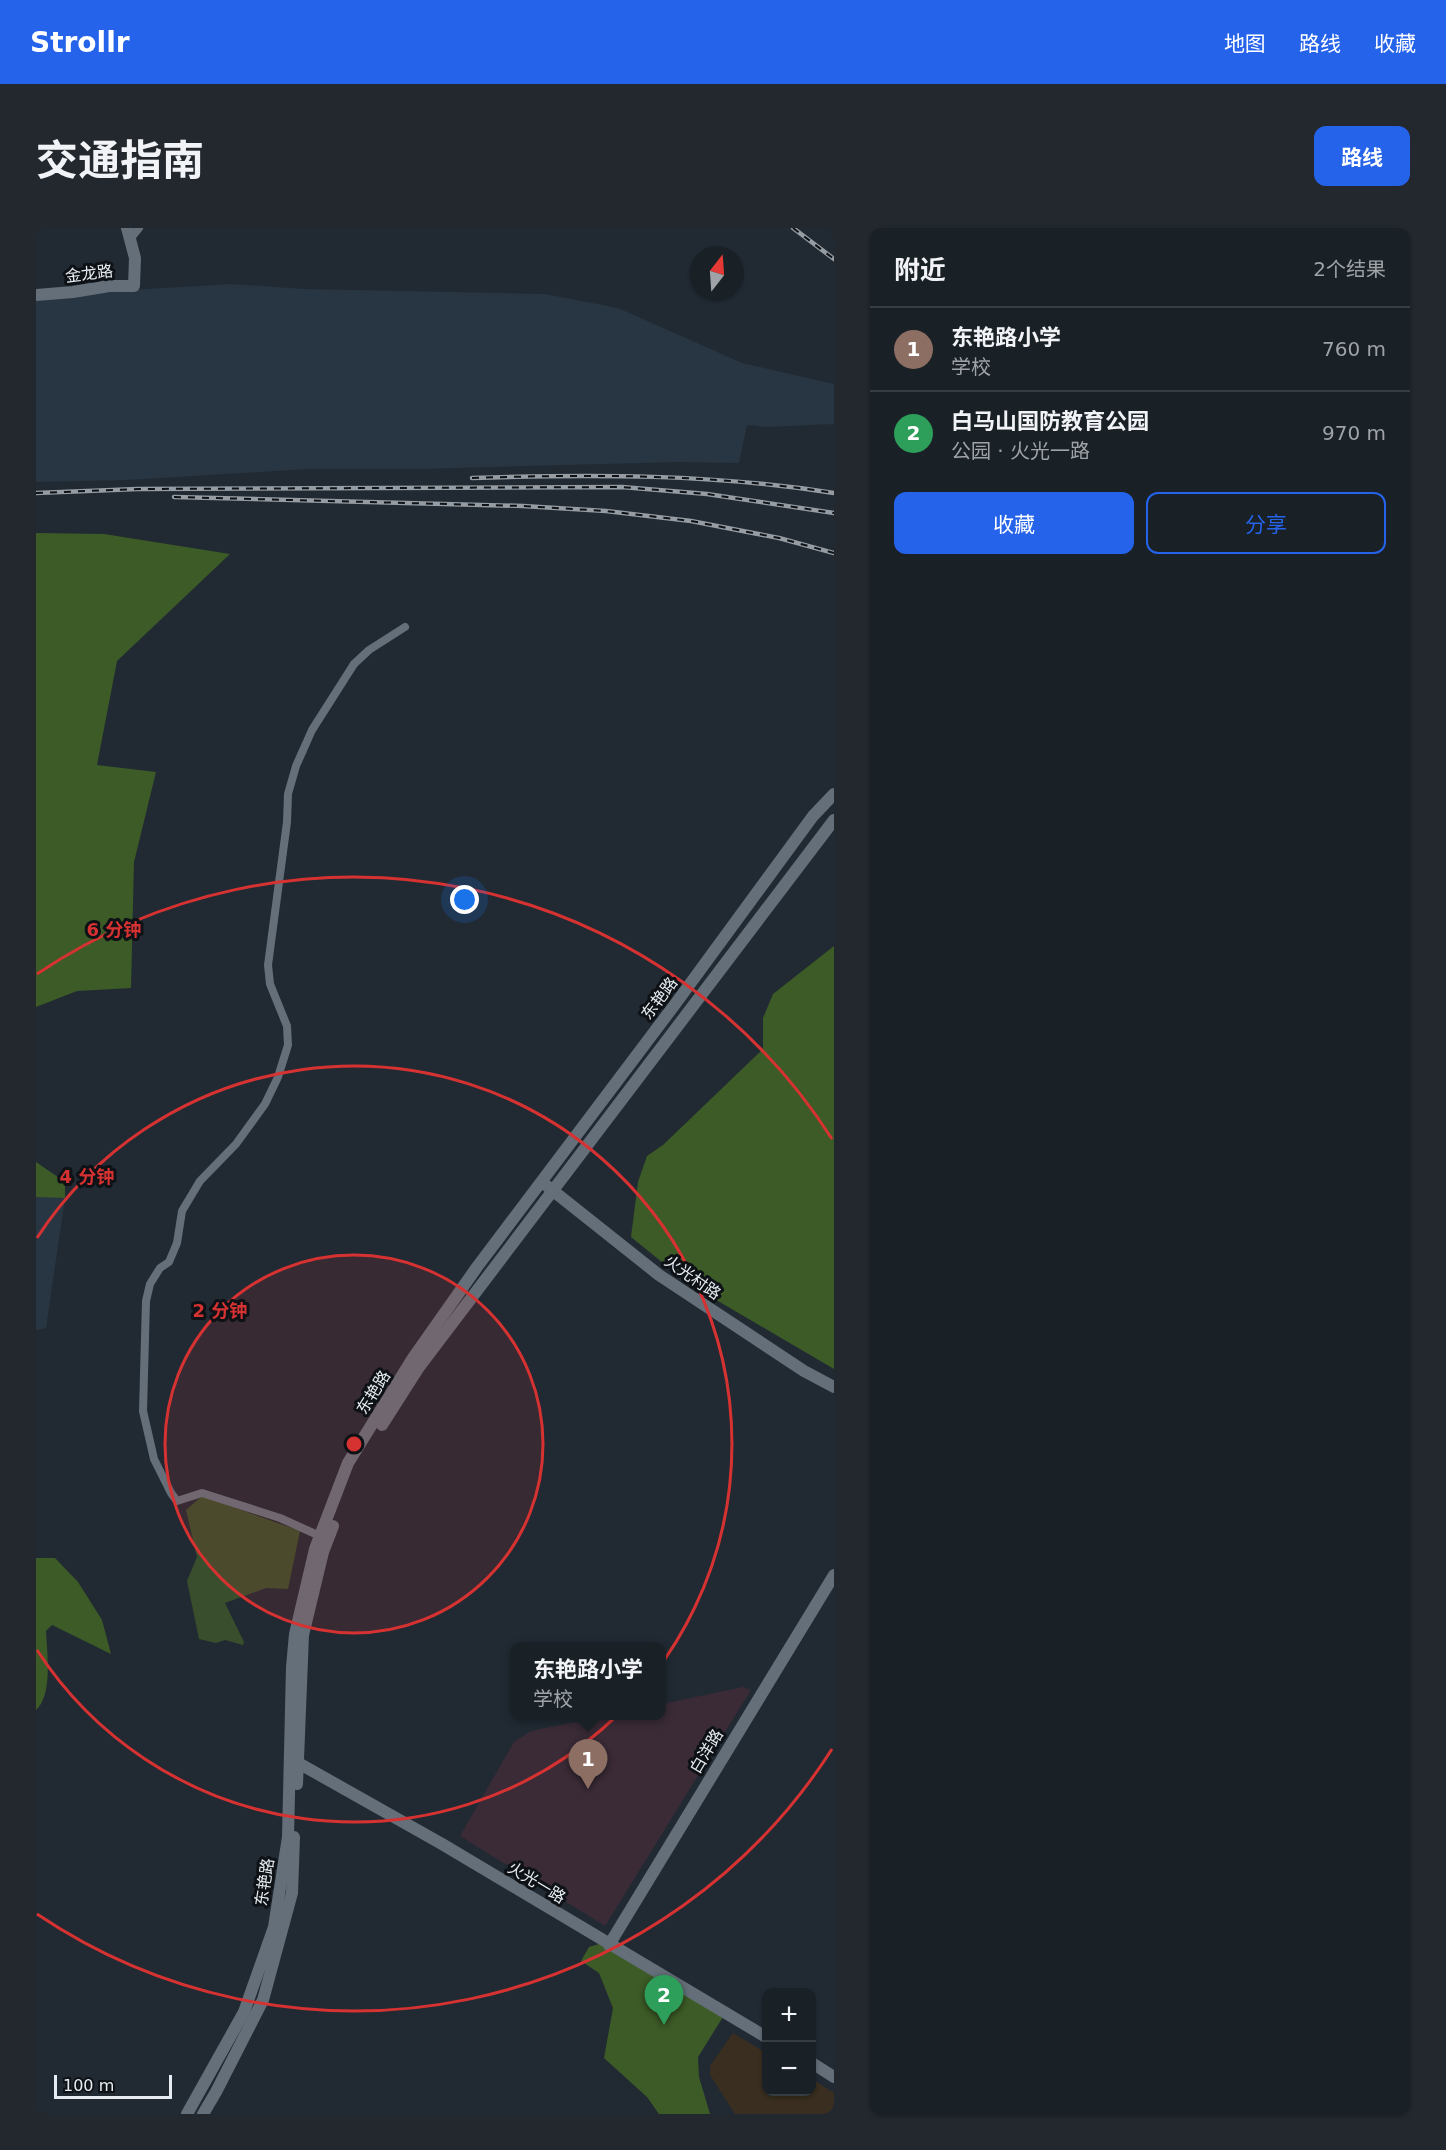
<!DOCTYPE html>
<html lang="zh">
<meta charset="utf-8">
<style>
body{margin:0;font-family:"DejaVu Sans","Noto Sans SC",sans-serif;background:#22282e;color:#f1f3f6}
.controls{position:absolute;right:18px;bottom:18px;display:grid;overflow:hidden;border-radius:12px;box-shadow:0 2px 4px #0004}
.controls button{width:54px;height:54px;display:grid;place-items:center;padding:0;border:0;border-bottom:2px solid #373e43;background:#192026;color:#f1f3f6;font:30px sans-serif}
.compass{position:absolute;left:654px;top:18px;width:54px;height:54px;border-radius:50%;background:#192026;box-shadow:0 2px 4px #0004;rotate:17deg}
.scale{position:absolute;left:18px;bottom:15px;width:118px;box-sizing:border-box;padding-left:6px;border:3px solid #e6ecf2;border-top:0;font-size:16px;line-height:21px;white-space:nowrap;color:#e6ecf2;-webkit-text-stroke:4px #0e1216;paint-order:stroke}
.you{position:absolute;left:429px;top:672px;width:21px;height:21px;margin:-15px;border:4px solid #fff;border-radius:50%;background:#1a73e8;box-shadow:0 0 0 9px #1a73e833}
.badge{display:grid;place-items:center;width:39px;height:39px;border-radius:50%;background:#2563eb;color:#fff;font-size:20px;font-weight:700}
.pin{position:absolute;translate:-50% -50px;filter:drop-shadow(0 2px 3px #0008)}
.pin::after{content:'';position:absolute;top:32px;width:21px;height:18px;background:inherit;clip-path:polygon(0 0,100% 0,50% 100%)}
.popup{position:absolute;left:474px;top:1414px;width:156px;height:78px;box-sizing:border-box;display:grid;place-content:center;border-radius:12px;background:#192026;filter:drop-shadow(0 2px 4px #0005);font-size:20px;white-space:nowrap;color:#9fa3a7}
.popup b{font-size:22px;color:#f1f3f6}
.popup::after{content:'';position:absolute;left:50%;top:100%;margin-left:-12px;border:12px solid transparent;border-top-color:#192026}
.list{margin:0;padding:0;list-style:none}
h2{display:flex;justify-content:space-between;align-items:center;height:78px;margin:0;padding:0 24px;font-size:26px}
h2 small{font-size:20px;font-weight:400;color:#9fa3a7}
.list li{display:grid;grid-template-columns:39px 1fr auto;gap:18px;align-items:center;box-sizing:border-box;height:84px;padding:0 24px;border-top:2px solid #373e43}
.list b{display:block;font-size:22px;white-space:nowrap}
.list p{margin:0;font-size:20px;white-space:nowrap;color:#9fa3a7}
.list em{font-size:20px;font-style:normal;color:#9fa3a7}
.actions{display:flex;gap:12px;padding:18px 24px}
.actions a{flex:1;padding:14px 0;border:2px solid #2563eb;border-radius:12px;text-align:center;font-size:21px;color:#2563eb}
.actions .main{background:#2563eb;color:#fff}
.map{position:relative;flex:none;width:798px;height:1886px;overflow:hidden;border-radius:12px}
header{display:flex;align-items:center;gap:36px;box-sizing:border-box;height:84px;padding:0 30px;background:#2563eb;color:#fff}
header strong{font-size:28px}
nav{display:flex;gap:33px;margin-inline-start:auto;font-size:21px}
.intro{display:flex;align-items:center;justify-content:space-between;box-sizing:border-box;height:144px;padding:0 36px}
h1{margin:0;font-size:42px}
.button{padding:15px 27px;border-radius:12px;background:#2563eb;color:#fff;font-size:21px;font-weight:700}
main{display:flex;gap:36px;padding:0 36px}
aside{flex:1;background:#192026;border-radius:12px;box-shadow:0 2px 4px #0004}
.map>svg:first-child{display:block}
.commercial{fill:#392e1f}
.built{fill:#283643}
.education{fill:#3a2b37}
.green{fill:#394e2c}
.forest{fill:#3c5b26}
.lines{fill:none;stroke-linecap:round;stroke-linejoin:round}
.street{stroke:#646f79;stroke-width:8}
.secondary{stroke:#646f79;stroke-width:12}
.rail-casing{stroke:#959ca3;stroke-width:4.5}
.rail{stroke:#0e1216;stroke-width:2;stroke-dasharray:7;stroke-linecap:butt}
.ring{fill:none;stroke:#d73232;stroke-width:3}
.labels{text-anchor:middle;stroke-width:6;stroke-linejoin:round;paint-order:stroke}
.street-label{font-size:16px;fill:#e6ecf2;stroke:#0e1216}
.centre{fill:#d73232;stroke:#0e1216;stroke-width:3}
.ring-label{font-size:18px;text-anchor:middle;font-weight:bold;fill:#d73232;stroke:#0e1216;stroke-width:6;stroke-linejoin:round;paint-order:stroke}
</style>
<header>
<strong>Strollr</strong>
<nav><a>地图</a><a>路线</a><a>收藏</a></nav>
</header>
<div class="intro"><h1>交通指南</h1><a class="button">路线</a></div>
<main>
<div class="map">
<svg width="798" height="1886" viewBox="0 0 798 1886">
<rect width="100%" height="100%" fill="#212a33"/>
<polygon class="commercial" points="697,1805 730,1825 730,1864 776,1864 776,1851 798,1865 798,1886 699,1886 674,1847 674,1838"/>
<g class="built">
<polygon points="195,56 268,61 509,66 582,80 706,135 798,156 798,196 731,199 711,197 703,235 641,234 384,241 273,241 90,252 0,254 0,71 94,62"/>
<polygon points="0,934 29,954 29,970 10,1100 0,1102"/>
</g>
<polygon class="education" points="707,1459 715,1462 569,1698 424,1608 478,1514 495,1503 570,1488 626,1488 626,1476"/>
<polygon class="green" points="166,1268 264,1303 252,1361 230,1360 189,1375 208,1414 207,1417 189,1412 180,1415 163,1411 151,1353 161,1329 150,1282"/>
<g class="forest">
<polygon points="0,305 68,306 194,326 81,433 61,537 120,544 98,634 95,760 41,763 0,779"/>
<polygon points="798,718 798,1141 653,1056 595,1009 602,954 611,928 627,917 727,821 727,790 737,766"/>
<polygon points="0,934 29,954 29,970 0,969"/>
<path d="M0 1330H19L42 1354 66 1392 75 1426 16 1397 10 1403C11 1425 17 1467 0 1482Z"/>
<polygon points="563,1716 687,1789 662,1829 663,1849 674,1886 623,1886 611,1869 568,1830 577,1780 563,1745 545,1733 553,1719"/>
</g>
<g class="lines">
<g class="street">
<polyline points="95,10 103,0"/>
<polyline points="284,1308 244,1290 166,1265 141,1273 135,1265 118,1231 107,1183 110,1073 114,1056 124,1040 133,1034 141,1015 146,983 164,953 200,916 229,876 242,849 252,817 251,798 234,756 232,737 251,594 252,566 260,538 276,502 318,436 333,422 369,399"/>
</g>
<g class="secondary">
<polyline points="0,67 37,64 73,58 98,58 99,30 91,0"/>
<polyline points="511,958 623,1047 768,1143 798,1159"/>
<polyline points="346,1197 383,1139 798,592"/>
<polyline points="257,1532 406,1616 730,1809"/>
<polyline points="261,1556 267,1407 287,1324 297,1298"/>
<polyline points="573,1717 798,1347"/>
<polyline points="776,1835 798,1849"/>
<polyline points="151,1886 208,1784 238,1699 252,1609 256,1439 259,1406 279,1321 312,1235 377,1130 441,1039 640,775 777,588 798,566"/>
<polyline points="167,1886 180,1864 227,1772 256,1665 258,1609"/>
</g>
<g class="rail-casing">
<g id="rail">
<polyline points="757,0 798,31"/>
<path d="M436 250C557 246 678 246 798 265"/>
<polyline points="0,265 102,261 586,259 671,266 798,285"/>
<polyline points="138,269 487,278 570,283 655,293 743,310 798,325"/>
</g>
</g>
<use href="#rail" class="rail"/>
</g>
<circle cx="318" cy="1216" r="189" fill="#d73232" fill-opacity=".12"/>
<g class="ring">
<circle cx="318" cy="1216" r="189"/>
<path d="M1 1010A378 378 0 1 1 1 1422"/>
<path d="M796 1521A567 567 0 0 1 1 1686M1 746A567 567 0 0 1 796 911"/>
</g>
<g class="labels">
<g class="street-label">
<text transform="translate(53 45) rotate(-7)" y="6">金龙路</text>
<text transform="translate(623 770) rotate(-53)" y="6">东艳路</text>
<text transform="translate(657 1049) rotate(35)" y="6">火光村路</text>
<text transform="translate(337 1164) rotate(-58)" y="6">东艳路</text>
<text transform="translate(670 1523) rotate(-59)" y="6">白洋路</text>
<text transform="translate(228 1654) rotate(-81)" y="6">东艳路</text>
<text transform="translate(501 1654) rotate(31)" y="6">火光一路</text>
</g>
</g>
<circle cx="318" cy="1216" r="9" class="centre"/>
<g class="ring-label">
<text x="78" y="708">6 分钟</text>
<text x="51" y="955">4 分钟</text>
<text x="184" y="1089">2 分钟</text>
</g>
</svg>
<div class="controls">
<button>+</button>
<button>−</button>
</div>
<svg class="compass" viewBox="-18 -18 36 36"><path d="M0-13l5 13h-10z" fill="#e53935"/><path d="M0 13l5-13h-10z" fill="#9fa3a7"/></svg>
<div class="scale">100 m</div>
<div class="you"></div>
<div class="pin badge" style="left:552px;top:1561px;background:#8d6e63">1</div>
<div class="popup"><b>东艳路小学</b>学校</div>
<div class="pin badge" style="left:628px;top:1797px;background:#2e9e5b">2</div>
</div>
<aside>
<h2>附近<small>2个结果</small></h2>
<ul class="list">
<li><span class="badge" style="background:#8d6e63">1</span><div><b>东艳路小学</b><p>学校</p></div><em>760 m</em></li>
<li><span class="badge" style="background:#2e9e5b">2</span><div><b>白马山国防教育公园</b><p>公园 · 火光一路</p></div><em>970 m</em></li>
</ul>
<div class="actions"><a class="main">收藏</a><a>分享</a></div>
</aside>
</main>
